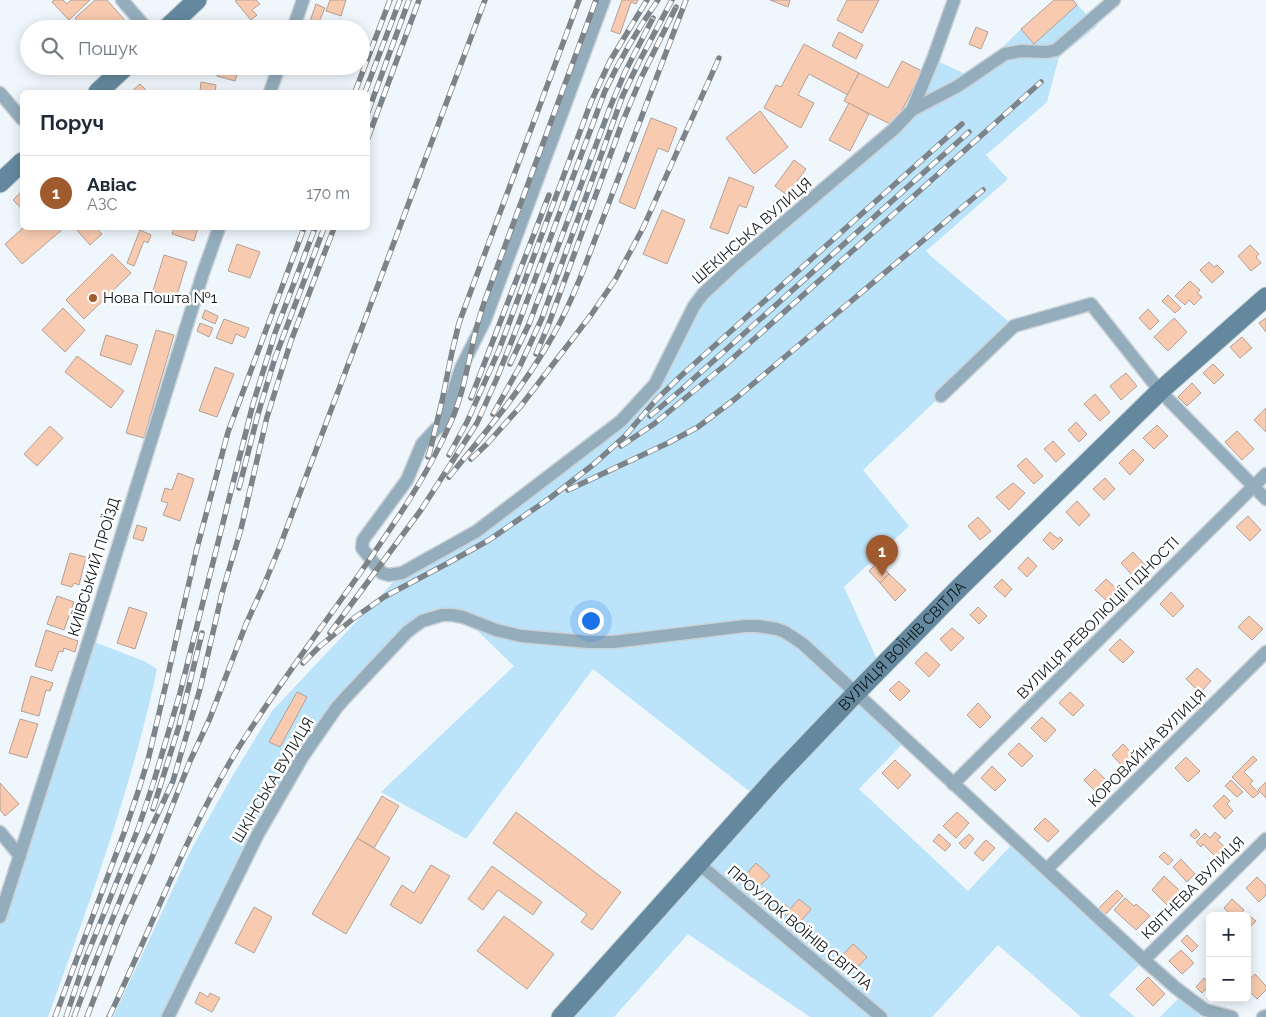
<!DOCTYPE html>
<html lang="uk">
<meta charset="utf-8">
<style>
body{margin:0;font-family:Raleway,sans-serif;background:#f2f2f3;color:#1f2937}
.controls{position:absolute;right:15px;bottom:15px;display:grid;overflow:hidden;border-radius:8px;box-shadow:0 2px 12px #0003}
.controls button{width:45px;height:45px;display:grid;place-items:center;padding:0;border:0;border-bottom:1px solid #e0e1e3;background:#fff;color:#1f2937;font:25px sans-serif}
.you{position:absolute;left:590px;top:620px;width:18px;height:18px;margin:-12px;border:4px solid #fff;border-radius:50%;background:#1a73e8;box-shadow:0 0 0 8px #1a73e833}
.badge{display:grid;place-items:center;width:32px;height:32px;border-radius:50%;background:#9f5a2e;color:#fff;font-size:16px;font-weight:700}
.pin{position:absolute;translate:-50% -41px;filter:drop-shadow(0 1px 2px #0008)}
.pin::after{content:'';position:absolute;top:26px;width:18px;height:15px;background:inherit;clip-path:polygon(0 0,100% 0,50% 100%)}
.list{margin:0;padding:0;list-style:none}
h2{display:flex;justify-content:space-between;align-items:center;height:65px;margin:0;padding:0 20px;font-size:21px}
h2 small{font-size:16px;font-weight:400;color:#747a83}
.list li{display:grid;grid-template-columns:32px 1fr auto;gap:15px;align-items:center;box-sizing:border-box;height:75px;padding:0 20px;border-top:1px solid #e0e1e3}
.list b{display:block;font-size:19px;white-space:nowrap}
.list p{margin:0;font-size:16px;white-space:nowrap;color:#747a83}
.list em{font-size:16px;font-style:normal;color:#747a83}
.icon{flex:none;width:28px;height:28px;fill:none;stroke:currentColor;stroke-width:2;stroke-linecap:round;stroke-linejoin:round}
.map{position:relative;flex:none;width:1266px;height:1017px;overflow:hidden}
.search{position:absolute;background:#fff;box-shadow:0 2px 12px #0003;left:20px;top:20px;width:350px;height:55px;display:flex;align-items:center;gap:12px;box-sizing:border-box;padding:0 18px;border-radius:28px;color:#747a83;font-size:19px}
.panel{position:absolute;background:#fff;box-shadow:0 2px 12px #0003;left:20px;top:90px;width:350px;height:140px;border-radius:8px}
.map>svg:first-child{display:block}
.green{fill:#bbe3fa}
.building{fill:#f8cbb1;stroke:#b4a095}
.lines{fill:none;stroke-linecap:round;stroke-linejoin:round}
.street-casing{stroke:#cad2d8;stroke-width:15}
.secondary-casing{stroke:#cad2d8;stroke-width:21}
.street{stroke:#94adbc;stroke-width:12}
.secondary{stroke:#64899e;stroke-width:19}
.rail-casing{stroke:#7d8489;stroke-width:5.5}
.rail{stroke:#fff;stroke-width:4;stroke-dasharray:11;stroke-linecap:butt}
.poi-dot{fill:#9f5a2e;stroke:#fff;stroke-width:2}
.labels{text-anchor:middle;stroke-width:5;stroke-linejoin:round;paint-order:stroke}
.street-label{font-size:15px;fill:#0a1115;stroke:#fff}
.poi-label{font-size:15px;fill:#0a1115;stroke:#fff;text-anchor:start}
</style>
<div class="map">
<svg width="1266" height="1017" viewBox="0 0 1266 1017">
<rect width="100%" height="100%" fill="#eff7fd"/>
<g class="green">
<polygon points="1054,0 1073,0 1097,26 1059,57 1047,102 986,155 1008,179 926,251 932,257 1014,326 863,470 909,526 844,587 881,668 857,694 906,740 859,789 968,891 1015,841 1144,960 1109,995 1135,1017 1081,1017 998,945 932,1017 810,1017 688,934 614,1017 562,1017 758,798 593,669 466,839 381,792 514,666 463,617 414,627 303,756 168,1017 113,1017 192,848 230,780 272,711 402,573 519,500 655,384 694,306 894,129 933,59 972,77 1021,29"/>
<path d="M89 640 144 661 157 669C132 788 89 903 48 1017H0V917Z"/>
<polygon points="1181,996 1201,1017 1160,1017"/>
</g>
<g class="building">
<polygon points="54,0 63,0 67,4 71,0 90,0 69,20 52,2"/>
<polygon points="95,0 107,0 130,26 127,29 85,29 75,18"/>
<polygon points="237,0 256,0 260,4 252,10 257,15 251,20 235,1"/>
<polygon points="330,0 346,0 341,16 326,11"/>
<polygon points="622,0 638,0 636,4 631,2 620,34 611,31"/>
<polygon points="770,0 790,0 788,7"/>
<polygon points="847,0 879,0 862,33 837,20"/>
<polygon points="1054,0 1073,0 1077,5 1034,44 1021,29"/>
<polygon points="316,4 325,8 318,24 310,21"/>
<polygon points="976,27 988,32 981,49 969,44"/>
<polygon points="839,32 863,45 856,59 832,46"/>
<polygon points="804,44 859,73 848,95 809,74 798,95 814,103 801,128 764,108 776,85 781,87"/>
<polygon points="902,61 922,71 894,126 844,101 859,73 888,88"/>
<polygon points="57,66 71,66 64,73"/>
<polygon points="219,66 239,67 235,81 217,76"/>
<polygon points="201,82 216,85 215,92 200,91"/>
<polygon points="140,84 148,92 131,92"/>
<polygon points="849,103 869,114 850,151 829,140"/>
<polygon points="760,111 788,147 754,174 726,138"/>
<polygon points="651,118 677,128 668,152 658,148 635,209 619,202"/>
<polygon points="794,160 806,169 787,195 775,186"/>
<polygon points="729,177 754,187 746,208 739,205 728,234 710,228"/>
<polygon points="22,191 22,207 21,208 13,200"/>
<polygon points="662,210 685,220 667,264 643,254"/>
<polygon points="23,228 64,228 22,264 5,244"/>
<polygon points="75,228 96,228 102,234 90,245"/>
<polygon points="174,228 198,228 194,241 172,234"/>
<polygon points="140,230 151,235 148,243 144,241 134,266 127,263"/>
<polygon points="237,244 260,252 250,278 228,271"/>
<polygon points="1250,245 1259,254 1256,257 1261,263 1251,271 1238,256"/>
<polygon points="112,254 131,273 84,319 66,300"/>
<polygon points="164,255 187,262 176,298 153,291"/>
<polygon points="1209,262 1214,267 1217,265 1224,272 1212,283 1200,270"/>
<polygon points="1190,281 1200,290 1197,293 1202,297 1194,305 1189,300 1185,305 1175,296"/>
<polygon points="1168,295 1181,308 1175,313 1162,301"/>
<polygon points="63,308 85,330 65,352 42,330"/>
<polygon points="1148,309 1159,321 1150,330 1139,318"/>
<polygon points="205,310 218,316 215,324 202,318"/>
<polygon points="1174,318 1187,332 1168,351 1154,337"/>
<polygon points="1266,318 1266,332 1259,323"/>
<polygon points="224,319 249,328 245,338 236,334 232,344 216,338"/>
<polygon points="200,323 213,328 209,337 197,331"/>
<polygon points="156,330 174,335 144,438 126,433"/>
<polygon points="106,335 138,345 131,365 100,355"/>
<polygon points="1242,337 1252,348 1240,358 1230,347"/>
<polygon points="77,356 124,391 111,408 65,372"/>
<polygon points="1213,364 1224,375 1214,384 1203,373"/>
<polygon points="215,367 234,374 217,417 199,411"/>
<polygon points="1126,373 1137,386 1121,400 1110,386"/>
<polygon points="1192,383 1201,393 1187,406 1178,397"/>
<polygon points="1095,394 1110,412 1100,421 1084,404"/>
<polygon points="1266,408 1266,432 1254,420"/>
<polygon points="1076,422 1087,434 1079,442 1068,430"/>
<polygon points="1157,425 1168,436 1154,449 1143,438"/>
<polygon points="50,426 63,438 37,466 24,454"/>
<polygon points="1237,431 1254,449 1242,460 1225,442"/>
<polygon points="1053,441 1065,454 1056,462 1044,449"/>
<polygon points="1133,449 1144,460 1130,475 1119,463"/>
<polygon points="1026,458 1043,476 1034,484 1017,466"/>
<polygon points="178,473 194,479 180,521 163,515 168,503 161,501 165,488 172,490"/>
<polygon points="1105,478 1115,489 1104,500 1093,489"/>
<polygon points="1013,483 1025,493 1009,510 996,497"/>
<polygon points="1077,501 1090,515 1079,526 1066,512"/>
<polygon points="1248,516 1261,530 1250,541 1236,527"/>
<polygon points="978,517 991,531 980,540 968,526"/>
<polygon points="137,525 147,528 143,541 133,538"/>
<polygon points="1050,532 1058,539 1060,537 1063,540 1053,550 1043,540"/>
<polygon points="1133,552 1146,566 1134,577 1121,563"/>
<polygon points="70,553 86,557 79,585 74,583 72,587 61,584"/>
<polygon points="1028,557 1037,566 1027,577 1018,568"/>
<polygon points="878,562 889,574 880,583 869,571"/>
<polygon points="889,574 906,590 895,601 880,583"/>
<polygon points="1002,579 1012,589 1005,597 994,587"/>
<polygon points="1106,579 1120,592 1109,603 1095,590"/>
<polygon points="1171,592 1184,606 1173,617 1160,604"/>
<polygon points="57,596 74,602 64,630 47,624"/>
<polygon points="129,607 147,613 135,649 117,643"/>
<polygon points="978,607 987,616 979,624 970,615"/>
<polygon points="1249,616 1263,629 1252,640 1238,627"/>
<polygon points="952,628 964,638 951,651 940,639"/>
<polygon points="46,630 78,641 75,652 64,648 63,652 59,651 52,671 35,666"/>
<polygon points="1120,639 1134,652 1123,663 1109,650"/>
<polygon points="926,652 940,665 929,677 915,663"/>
<polygon points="1197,668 1211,681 1200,693 1186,679"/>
<polygon points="31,676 53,683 50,691 46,690 39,716 21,711"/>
<polygon points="899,681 910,691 900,701 889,690"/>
<polygon points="297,692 307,697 280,747 269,742"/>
<polygon points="1070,692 1084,705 1073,716 1059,703"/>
<polygon points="978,703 991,717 980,728 967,715"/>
<polygon points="1042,717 1056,730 1045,742 1031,728"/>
<polygon points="20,719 38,724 27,758 9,753"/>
<polygon points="1019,743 1033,756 1022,767 1008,754"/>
<polygon points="1123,744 1136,758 1125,769 1112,755"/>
<polygon points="1253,756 1257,760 1244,772 1253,781 1250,784 1259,793 1253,798 1232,777"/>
<polygon points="1186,757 1200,771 1188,782 1175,768"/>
<polygon points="895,760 911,775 898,789 882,773"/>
<polygon points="992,766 1006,780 995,791 981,778"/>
<polygon points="1095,769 1108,782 1097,793 1084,780"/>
<polygon points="1231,780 1243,792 1237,797 1225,786"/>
<polygon points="1266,782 1266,798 1258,790"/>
<polygon points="0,783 19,804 5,816 0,810"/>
<polygon points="1224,795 1230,801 1227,804 1233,811 1225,819 1213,806"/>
<polygon points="382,796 399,806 374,848 357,838"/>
<polygon points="516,812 621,892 592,930 581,922 587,914 493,843"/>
<polygon points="957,812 969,823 956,838 943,826"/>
<polygon points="1045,818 1059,831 1048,842 1034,829"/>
<polygon points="1196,829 1200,834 1195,839 1190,835"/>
<polygon points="1215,832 1221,837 1217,840 1225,847 1216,857 1203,844 1201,847 1196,842 1205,833 1210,838"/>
<polygon points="939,834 951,845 945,851 933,841"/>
<polygon points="969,834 974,839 965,849 959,843"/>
<polygon points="357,838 390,858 346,934 312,914"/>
<polygon points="986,840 995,848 983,861 974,853"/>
<polygon points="1164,852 1173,860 1168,865 1159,857"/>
<polygon points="1181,859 1195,874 1187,882 1173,867"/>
<polygon points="756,863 770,876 756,890 743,878"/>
<polygon points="431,865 450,876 421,924 390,905 402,885 414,893"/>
<polygon points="492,866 542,902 533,915 498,890 483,910 468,899"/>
<polygon points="1164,876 1180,891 1167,905 1152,890"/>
<polygon points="1257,877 1266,886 1266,895 1259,902 1246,888"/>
<polygon points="1117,890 1123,896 1104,916 1097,910"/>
<polygon points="1125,898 1134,906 1136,904 1150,916 1136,930 1114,910"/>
<polygon points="799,899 811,909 798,925 780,910 785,904 790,909"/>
<polygon points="1232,899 1244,910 1239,916 1232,916 1224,908"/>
<polygon points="254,907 272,917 254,953 235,943"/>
<polygon points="1248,915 1256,921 1247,930 1247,916"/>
<polygon points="504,916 554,954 527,989 477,951"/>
<polygon points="1187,935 1198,946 1192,952 1181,941"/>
<polygon points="853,944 867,957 855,970 841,957"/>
<polygon points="1181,950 1194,963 1182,974 1169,961"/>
<polygon points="1255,974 1266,986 1266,990 1257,999 1247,989 1247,981"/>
<polygon points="1148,977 1165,994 1153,1006 1136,989"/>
<polygon points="1204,978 1210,985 1202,993 1196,987"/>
<polygon points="200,992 208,997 210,993 220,998 212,1012 195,1003"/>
</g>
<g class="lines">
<g class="street-casing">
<g id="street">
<polyline points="122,0 147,29"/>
<polyline points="604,0 485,320 461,368 443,424 435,430 422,444 407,480 363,540 362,548 382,573 389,575 402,573 477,531 621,421 655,384 694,306 703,294 734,265 894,129 912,110 933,59 954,0"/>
<polyline points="293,29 303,0"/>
<polyline points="270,92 279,66"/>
<polyline points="0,93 22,119"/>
<polyline points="912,110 958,86 1005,54 1021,51 1047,52 1056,50 1114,0"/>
<polyline points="941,396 1014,326 1091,304 1160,391 1266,499"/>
<polyline points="953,784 1266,474"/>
<polyline points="0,832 20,856"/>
<polyline points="699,864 881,1017"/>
<polyline points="1050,866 1266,652"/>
<polyline points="0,917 89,640 203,273 219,228"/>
<polyline points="1144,960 1266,839"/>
<polyline points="168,1017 258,834 303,756 337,707 347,696 407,632 422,621 442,615 452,615 463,617 496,630 521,636 589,642 613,642 745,626 758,626 777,629 785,632 803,644 1144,960 1176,988 1205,1010 1232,1017"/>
<polyline points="1263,1017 1266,1016"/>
</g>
</g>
<g class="secondary-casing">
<g id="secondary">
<polyline points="166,29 197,0"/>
<polyline points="98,92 126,66"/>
<polyline points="0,183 22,162"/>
<path id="s1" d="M561 1017 776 777 856 693 960 587 1160 391 1266 297"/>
</g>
</g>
<use href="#street" class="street"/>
<use href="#secondary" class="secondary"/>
<g class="rail-casing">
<g id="rail">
<polyline points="355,92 390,0"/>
<polyline points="365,92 400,0"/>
<polyline points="368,112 409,0"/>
<polyline points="368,138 419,0"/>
<polyline points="536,354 548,326 622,123 641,78 676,7"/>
<polyline points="510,364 529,324 611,105 625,72 653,18"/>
<polyline points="471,398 549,195"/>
<polyline points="493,414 520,366 542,318 623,95 639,62 672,0"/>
<polyline points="650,416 681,390 969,132"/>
<polyline points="621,446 654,424 724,366 1041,82"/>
<polyline points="449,455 467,422 499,350 591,102 610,61 647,0"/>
<polyline points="428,457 430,451 442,401 452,352 459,323 579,0"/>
<polyline points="471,459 487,444 520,407 591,315 615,280 643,228 719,58"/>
<path d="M449 477C484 434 520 392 548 344 562 321 573 296 583 271L686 0"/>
<polyline points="239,488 258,414 275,358 324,228"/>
<polyline points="568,490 668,443 698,427 735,399 983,190"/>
<path d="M330 633 421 510 477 423 497 378 518 325 605 91C620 59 638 29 658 0"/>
<polyline points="303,663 319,647 354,618 384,597 450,562 489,540 550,498 594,464 625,436 656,400 683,374 962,124"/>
<polyline points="153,809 179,726 202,633"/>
<polyline points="55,1017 124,833 138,792 148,760 165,688 196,552 228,432 304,228"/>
<polyline points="66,1017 84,963 138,829 154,781 180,693 253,404 275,333 315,228"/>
<polyline points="74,1017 95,962 136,861 173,781 200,689 222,593 241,529 267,417 291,341 334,228"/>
<polyline points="87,1017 122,925 151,860 190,761 210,718 246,624 264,585 280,546 485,0"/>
<path d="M109 1017C152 927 186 833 239 747 278 685 323 626 365 566 396 521 427 476 449 426 461 401 466 374 472 347 475 331 480 315 485 300L596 0"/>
</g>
</g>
<use href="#rail" class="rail"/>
</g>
<circle class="poi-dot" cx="93" cy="298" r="5"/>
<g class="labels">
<g class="street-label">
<text transform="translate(752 231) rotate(-41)" y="5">ШЕКІНСЬКА ВУЛИЦЯ</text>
<text transform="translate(94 567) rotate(-73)" y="5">КИЇВСЬКИЙ ПРОЇЗД</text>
<text transform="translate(1098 618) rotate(-45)" y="5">ВУЛИЦЯ РЕВОЛЮЦІЇ ГІДНОСТІ</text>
<text dy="5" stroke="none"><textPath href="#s1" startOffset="504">ВУЛИЦЯ ВОЇНІВ СВІТЛА</textPath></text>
<text transform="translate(1147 748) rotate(-45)" y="5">КОРОВАЙНА ВУЛИЦЯ</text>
<text transform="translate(273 780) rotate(-59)" y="5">ШКІНСЬКА ВУЛИЦЯ</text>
<text transform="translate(1193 888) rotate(-45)" y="5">КВІТНЕВА ВУЛИЦЯ</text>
<text transform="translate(800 928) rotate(40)" y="5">ПРОУЛОК ВОЇНІВ СВІТЛА</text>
</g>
<g class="poi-label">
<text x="103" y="303">Нова Пошта №1</text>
</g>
</g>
</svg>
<div class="controls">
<button>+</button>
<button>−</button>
</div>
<div class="you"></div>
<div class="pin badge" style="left:882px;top:576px">1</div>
<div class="search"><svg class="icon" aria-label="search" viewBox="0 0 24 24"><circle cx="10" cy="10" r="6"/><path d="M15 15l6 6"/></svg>Пошук</div>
<section class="panel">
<h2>Поруч<small></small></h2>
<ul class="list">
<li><span class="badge">1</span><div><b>Авіас</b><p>АЗС</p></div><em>170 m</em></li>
</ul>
</section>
</div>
